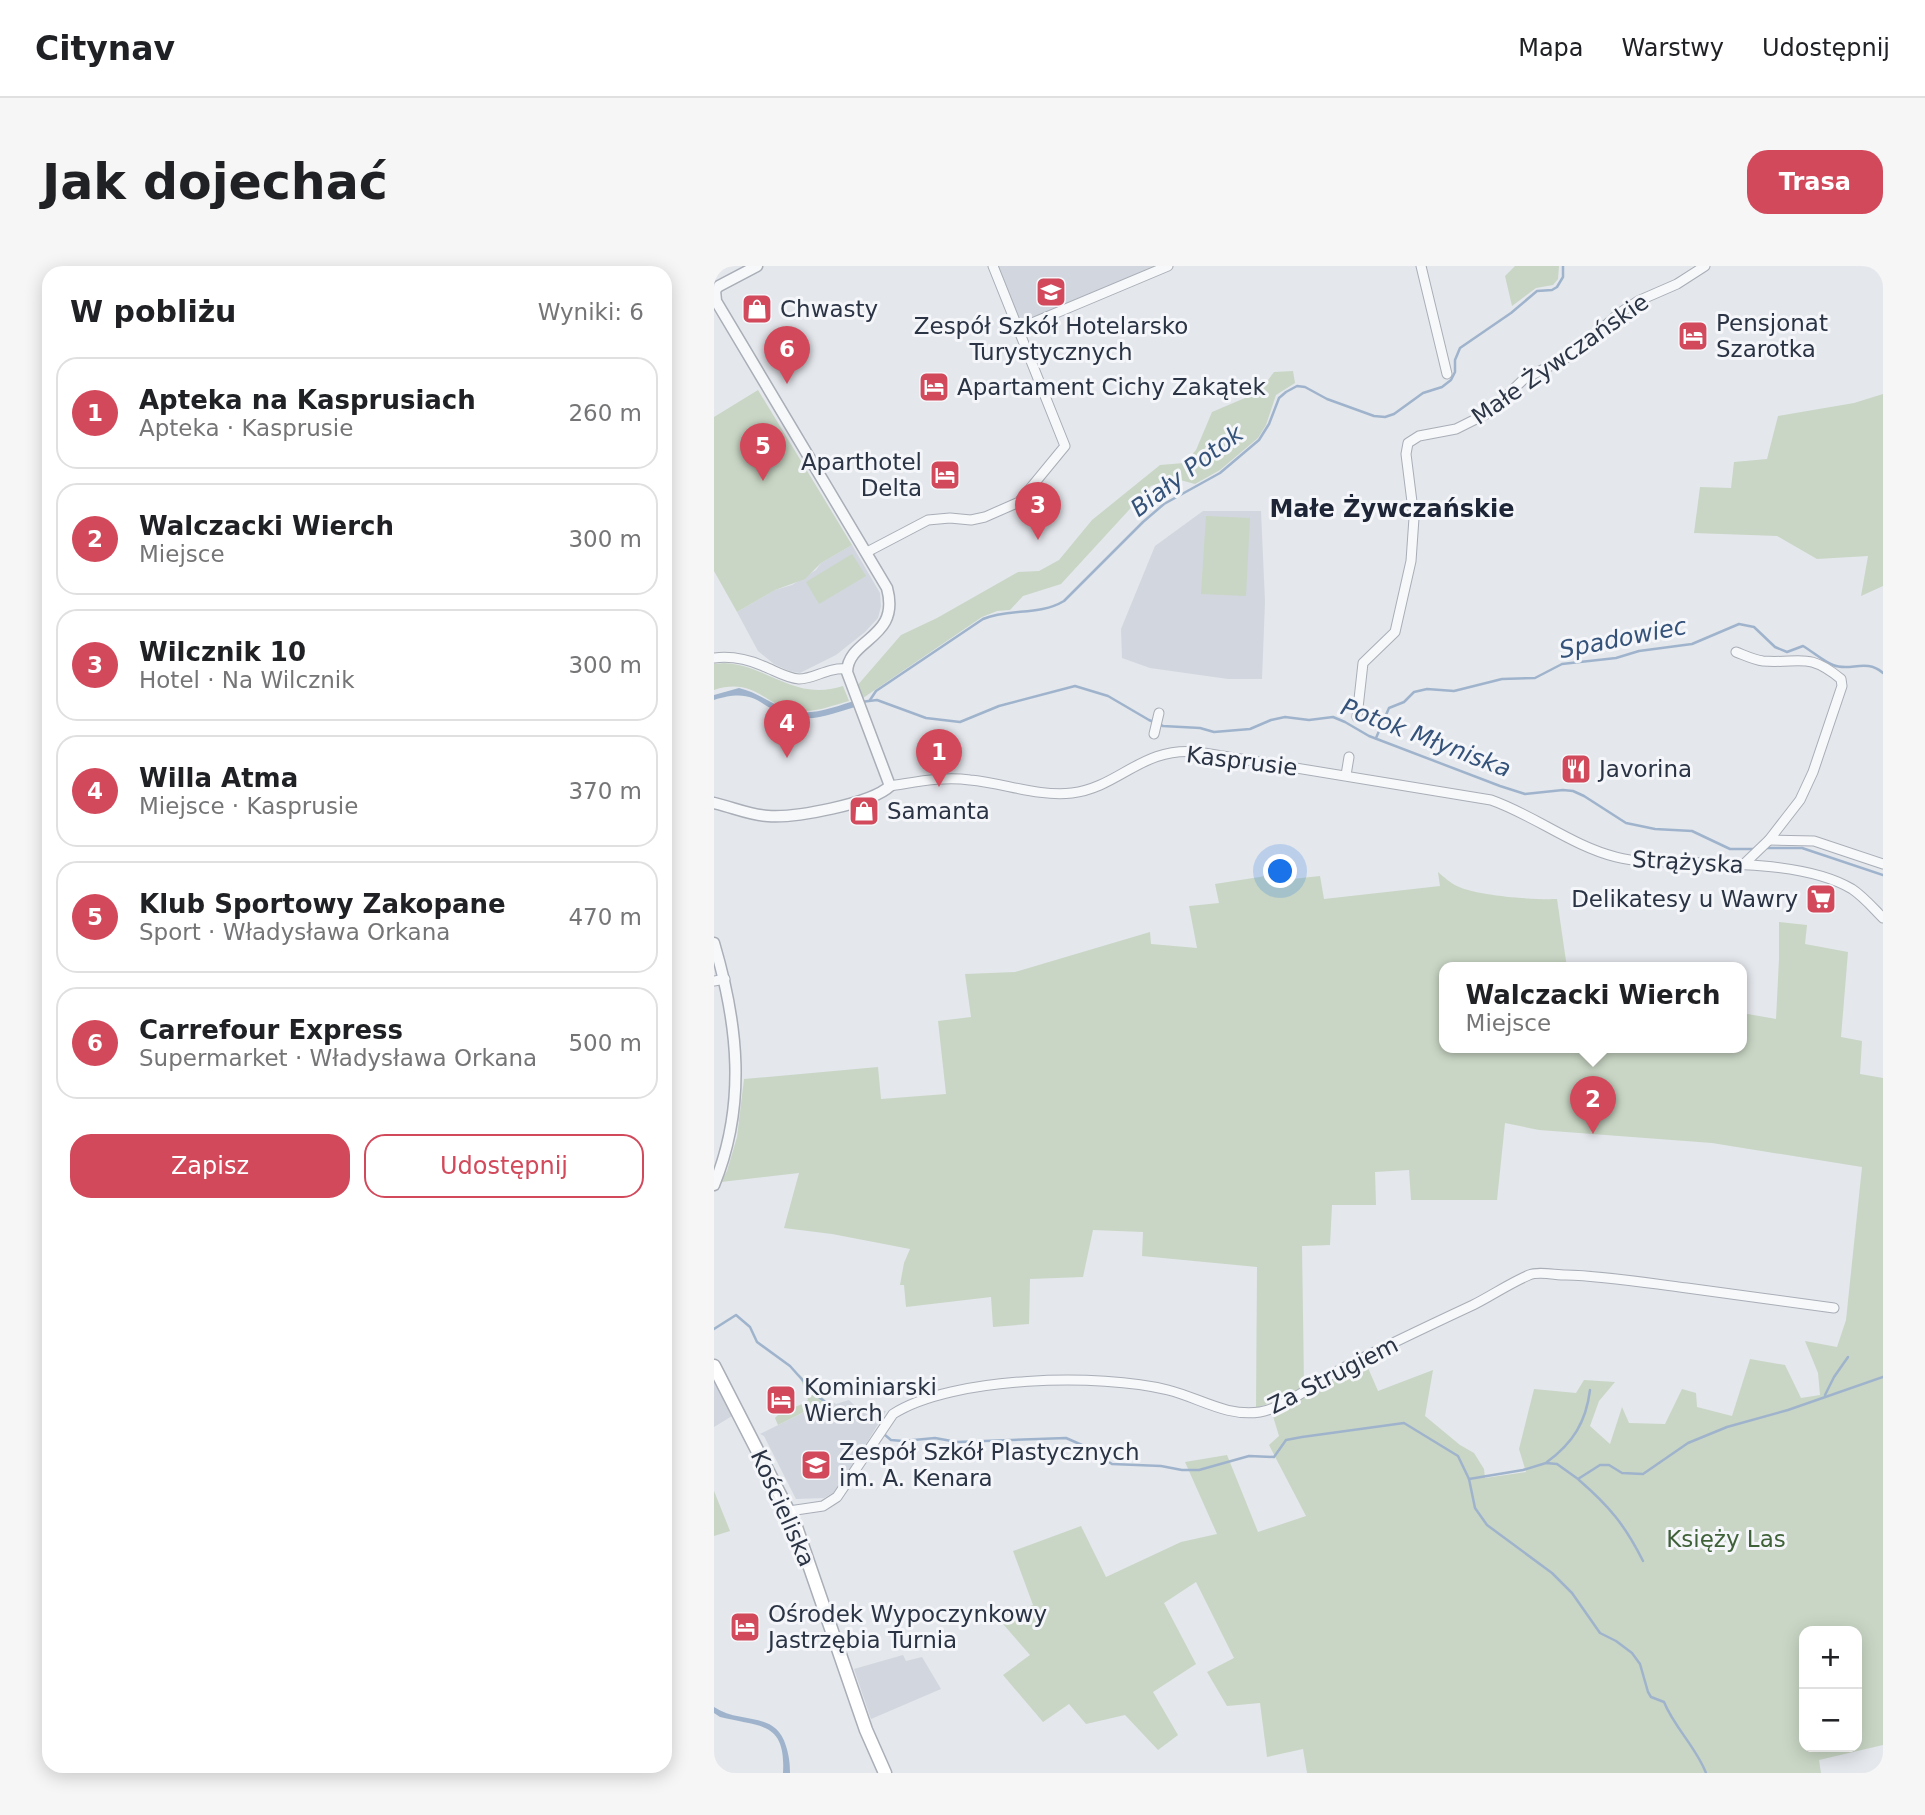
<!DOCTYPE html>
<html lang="pl">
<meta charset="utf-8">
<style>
body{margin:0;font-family:"DejaVu Sans",sans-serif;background:#f6f6f6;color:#202124}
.controls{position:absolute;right:21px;bottom:21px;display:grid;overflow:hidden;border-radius:14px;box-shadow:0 4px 18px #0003}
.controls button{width:63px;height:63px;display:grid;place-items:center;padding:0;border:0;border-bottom:2px solid #e0e0e0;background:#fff;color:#202124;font:35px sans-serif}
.you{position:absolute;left:567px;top:606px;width:24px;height:24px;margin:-18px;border:5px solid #fff;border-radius:50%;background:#1a73e8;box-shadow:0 0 0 10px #1a73e833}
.badge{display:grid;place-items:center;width:46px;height:46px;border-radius:50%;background:#d1495b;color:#fff;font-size:23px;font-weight:700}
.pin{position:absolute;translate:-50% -58px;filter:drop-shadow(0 2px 4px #0008)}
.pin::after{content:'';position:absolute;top:37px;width:24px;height:21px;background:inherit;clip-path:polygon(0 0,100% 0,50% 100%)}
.popup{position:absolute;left:725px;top:696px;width:308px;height:91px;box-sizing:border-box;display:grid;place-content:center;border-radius:14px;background:#fff;filter:drop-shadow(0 2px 5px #0005);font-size:23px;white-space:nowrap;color:#757577}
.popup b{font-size:26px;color:#202124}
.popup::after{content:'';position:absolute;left:50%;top:100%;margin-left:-14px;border:14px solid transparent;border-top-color:#fff}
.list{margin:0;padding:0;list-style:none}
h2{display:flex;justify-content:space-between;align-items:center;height:91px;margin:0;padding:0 28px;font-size:30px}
h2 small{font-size:23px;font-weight:400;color:#757577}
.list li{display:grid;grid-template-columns:46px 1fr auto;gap:21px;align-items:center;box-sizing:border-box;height:112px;margin:0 14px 14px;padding:0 14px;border:2px solid #e0e0e0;border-radius:21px}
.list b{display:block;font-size:26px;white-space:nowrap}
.list p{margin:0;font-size:23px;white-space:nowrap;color:#757577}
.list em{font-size:23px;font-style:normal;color:#757577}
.actions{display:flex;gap:14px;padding:21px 28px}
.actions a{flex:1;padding:16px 0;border:2px solid #d1495b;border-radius:21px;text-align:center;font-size:24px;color:#d1495b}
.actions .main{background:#d1495b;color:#fff}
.map{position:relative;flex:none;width:1169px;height:1507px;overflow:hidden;border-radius:21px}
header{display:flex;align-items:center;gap:42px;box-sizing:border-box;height:98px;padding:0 35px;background:#fff;border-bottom:2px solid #e0e0e0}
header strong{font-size:33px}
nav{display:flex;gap:38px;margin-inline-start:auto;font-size:24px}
.intro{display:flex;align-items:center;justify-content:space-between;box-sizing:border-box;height:168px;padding:0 42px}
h1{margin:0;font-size:49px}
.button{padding:18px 32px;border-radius:21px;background:#d1495b;color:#fff;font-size:24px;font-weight:700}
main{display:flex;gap:42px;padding:0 42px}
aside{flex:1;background:#fff;border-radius:21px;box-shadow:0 4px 18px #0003}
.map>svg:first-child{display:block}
.built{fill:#d2d6de}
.green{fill:#c9d6c5;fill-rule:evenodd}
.water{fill:#9fb4cc}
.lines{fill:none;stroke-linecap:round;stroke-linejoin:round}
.stream{stroke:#9fb4cc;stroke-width:2.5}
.minor-casing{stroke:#a9aeb7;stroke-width:11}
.tertiary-casing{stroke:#a9aeb7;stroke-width:13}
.secondary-casing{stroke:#a9aeb7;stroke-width:15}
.minor{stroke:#f7f8fa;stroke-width:9}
.tertiary{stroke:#f7f8fa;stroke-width:10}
.secondary{stroke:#fff;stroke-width:12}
.labels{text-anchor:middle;stroke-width:6;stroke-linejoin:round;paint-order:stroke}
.poi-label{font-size:23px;fill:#2b3445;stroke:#f4f6f9;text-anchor:start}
.street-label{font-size:23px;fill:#2b3445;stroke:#f4f6f9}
.park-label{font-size:23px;fill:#3f6138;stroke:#f4f6f9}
.water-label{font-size:24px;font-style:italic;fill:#34527a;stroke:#f4f6f9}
.neighbourhood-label{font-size:24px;font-weight:bold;fill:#1d2536;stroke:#f4f6f9}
</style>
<header>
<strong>Citynav</strong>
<nav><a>Mapa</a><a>Warstwy</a><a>Udostępnij</a></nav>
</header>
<div class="intro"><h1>Jak dojechać</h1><a class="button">Trasa</a></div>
<main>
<aside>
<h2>W pobliżu<small>Wyniki: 6</small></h2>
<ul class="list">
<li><span class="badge">1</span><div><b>Apteka na Kasprusiach</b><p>Apteka · Kasprusie</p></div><em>260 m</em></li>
<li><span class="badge">2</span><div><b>Walczacki Wierch</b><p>Miejsce</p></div><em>300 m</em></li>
<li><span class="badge">3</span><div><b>Wilcznik 10</b><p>Hotel · Na Wilcznik</p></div><em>300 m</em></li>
<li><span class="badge">4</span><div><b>Willa Atma</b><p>Miejsce · Kasprusie</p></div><em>370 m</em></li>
<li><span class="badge">5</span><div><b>Klub Sportowy Zakopane</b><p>Sport · Władysława Orkana</p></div><em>470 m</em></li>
<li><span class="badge">6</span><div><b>Carrefour Express</b><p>Supermarket · Władysława Orkana</p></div><em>500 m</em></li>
</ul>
<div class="actions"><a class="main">Zapisz</a><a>Udostępnij</a></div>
</aside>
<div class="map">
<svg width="1169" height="1507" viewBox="0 0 1169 1507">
<rect width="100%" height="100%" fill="#e4e7ec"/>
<g class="built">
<polygon points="282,0 443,0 316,53 303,51"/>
<polygon points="489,245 547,245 551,336 548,413 514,413 436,402 408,392 407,363 441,280"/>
<polygon points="138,279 166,327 167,340 164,352 151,366 122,389 86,407 75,405 60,398 44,385 23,346 61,324 78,319 102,304 107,297"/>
<polygon points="0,1115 18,1150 0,1161"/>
<polygon points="115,1134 122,1138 135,1134 143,1142 172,1145 124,1224 110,1232 82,1233 50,1170 46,1168"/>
<polygon points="189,1389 192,1395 208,1391 227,1423 157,1453 140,1403"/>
</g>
<g class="green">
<polygon points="801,0 845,0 844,13 839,19 822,22 798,40 791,10"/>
<polygon points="579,105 581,117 562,129 552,159 544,172 506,204 481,218 459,212 437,220 347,318 309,330 296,344 283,345 268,351 149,432 142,421 187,369 223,352 304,306 325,305 345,294 378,254 446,199 470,197 482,184 498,146 545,126 560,106"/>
<polygon points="44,124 138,279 107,297 91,313 61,324 23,346 0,305 0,151"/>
<polygon points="1169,128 1169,320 1147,330 1154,290 1103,293 1063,270 980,267 986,221 1017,222 1020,196 1053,193 1064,150 1140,137"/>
<polygon points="492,250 536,252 532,330 487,328"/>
<polygon points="138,288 152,310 105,338 92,316"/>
<path d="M10 397C54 399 80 436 129 420L135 435C120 439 103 446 87 445 53 444 43 410 0 424V398Z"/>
<path d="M576 606 578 613 606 610 610 633 726 620 724 606C730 611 736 617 743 620 763 630 820 634 843 633L853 702H730V782H1028V747L1062 753 1065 693V656L1093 659 1091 678 1134 686 1127 771 1148 775 1146 808 1169 812V1479L1105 1494 1107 1507H593L589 1483 553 1491 546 1437 513 1440 493 1406 520 1392 482 1316 450 1337 482 1398 439 1426 464 1469 444 1484 411 1449 372 1458 355 1438 329 1456 289 1409 316 1389 283 1351 319 1339 299 1285 367 1260 392 1311 467 1276 503 1268 471 1196 513 1189 544 1266 592 1250 555 1179 565 1170 558 1147 651 1095 664 1125 719 1104 711 1150 746 1179 760 1187 770 1203 771 1212 812 1206 805 1183 820 1123 862 1127 870 1114 901 1116 885 1135 876 1160 896 1178 908 1141 915 1157 951 1158 968 1123 982 1127 983 1141 1018 1150 1036 1093 1071 1099 1087 1132 1106 1129 1104 1107 1091 1075 1123 1081 1132 1054 1148 901 998 877 825 864 791 857 783 934H697L695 904 661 906 662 939H618L616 979 588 980 590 1119 571 1132 542 1142 543 1001 428 990 429 966 379 964 369 1011 316 1013 315 1058 279 1061 277 1031 192 1041 190 1019H186L190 997 196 983 118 968 70 962 85 907 7 916 13 905 23 871 30 813 164 801 167 833 232 828 224 755 257 751 251 708 301 706 436 666 437 678 483 682 475 640 505 637 501 618ZM1090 1365H1143V1481H1090Z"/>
<path d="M85 1108 112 1135 64 1159 61 1152C69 1142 83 1143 94 1134Z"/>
<polygon points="0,1225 16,1265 0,1270"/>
</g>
<g class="water">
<path d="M25 422C42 426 55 436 71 443 95 452 120 441 143 434L145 440C126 445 106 454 87 452 47 450 49 418 0 434V429Z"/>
<path d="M0 1441C27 1459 61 1444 72 1480 75 1490 76 1497 76 1507H69C72 1455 46 1461 6 1451L0 1447Z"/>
</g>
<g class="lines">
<g class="stream">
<path d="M156 434 162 425 269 353C296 342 325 350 350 335L429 256 450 238 506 207 545 174 555 158 565 132 572 126 583 120 591 121 613 133 660 150 671 151 680 148 709 127 728 121 737 114 741 106V94L746 82 797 47 823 25 838 24 843 21 849 11V0"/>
<polyline points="147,436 163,434 212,452 246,456 285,440 361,420 394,430 435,454 449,460 486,462 500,466 536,463 557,454 571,451 595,454 619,451 631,456 655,470 786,520 811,528 849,524 859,525 870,530 912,557 941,563 978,565 1016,583 1041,583"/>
<path d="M662 472 675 442 690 436 700 426 713 423 740 425 788 413 821 412 848 398 902 392 925 385 978 378 1025 358 1040 361 1061 381 1073 386 1089 380C1099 386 1109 395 1119 399 1136 406 1152 392 1169 407"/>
<polyline points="1051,582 1088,582 1169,609"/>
<polyline points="0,1063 22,1049 36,1061 43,1076 76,1100 101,1128 110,1135"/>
<polyline points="1111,1129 1120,1111 1134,1091"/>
<path d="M171 1169 177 1174 189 1175 221 1172 243 1176 352 1172 368 1179 398 1198 447 1200 468 1204H485L535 1190 560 1191 572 1174 588 1171 690 1157 744 1190 755 1213 761 1242 773 1259 838 1307 858 1327 886 1367 902 1375 918 1387 926 1398 934 1426 937 1431 950 1436C960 1461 982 1481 992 1507"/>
<path d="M833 1196C859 1177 872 1156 876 1124"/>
<polyline points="755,1213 809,1204 832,1197 843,1198 864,1213 886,1199 895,1199 908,1207 929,1208 974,1177 1013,1161 1074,1144 1169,1111"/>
<path d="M865 1214C895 1240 911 1259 929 1295"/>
</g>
<g class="minor-casing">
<g id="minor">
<polyline points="707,0 733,108"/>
<polyline points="304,63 454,0"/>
<polyline points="153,286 214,254 236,252 257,254 271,251 305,236 351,180 279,0"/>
<path d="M1022 386C1030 389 1040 394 1049 395 1086 398 1093 385 1127 413L1128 420 1099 506 1086 534 1055 574 1030 598"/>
<path d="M0 392C16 390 33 393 49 400 60 404 72 412 85 413 101 413 113 401 133 403"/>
<polyline points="643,451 649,397 681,366 697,295 700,252 692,188 694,177 705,170 742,163 776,146 810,113 860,88 904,48 924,35 963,18 991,0"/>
<polyline points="440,468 445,447"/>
<polyline points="632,509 635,491"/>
<path d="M176 520C203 516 229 510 256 514 290 517 324 531 358 527 406 521 428 480 484 486L777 534C820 549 858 580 902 591 921 596 941 596 960 596 1012 598 1093 596 1138 623 1150 631 1159 642 1169 652"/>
<polyline points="1055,574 1100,575 1169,598"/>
<polyline points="0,715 11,713"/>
<path d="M75 1245 109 1240 123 1231 179 1148C238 1110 387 1107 454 1124 486 1132 512 1151 546 1146 570 1142 603 1116 625 1104 669 1081 714 1060 759 1039 777 1030 796 1017 815 1009 824 1005 841 1009 852 1009 892 1010 933 1017 973 1022 1022 1029 1071 1035 1120 1042"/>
</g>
</g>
<g class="tertiary-casing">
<g id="tertiary">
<path d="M0 537C18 541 36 549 54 550 81 552 157 538 176 520L133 406C134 372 187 373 173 322L2 35 1 24 5 20 43 0"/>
<path d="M0 677C24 758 33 838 0 919"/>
</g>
</g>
<g class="secondary-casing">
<polyline id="secondary" points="0,1100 81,1258 152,1464 171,1507"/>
</g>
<use href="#minor" class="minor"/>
<use href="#tertiary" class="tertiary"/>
<use href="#secondary" class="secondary"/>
</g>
<defs>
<g id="school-square" transform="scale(1.575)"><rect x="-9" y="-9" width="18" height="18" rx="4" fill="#d1495b" stroke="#f4f6f9"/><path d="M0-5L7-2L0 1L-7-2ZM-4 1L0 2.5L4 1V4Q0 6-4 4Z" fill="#fff"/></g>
<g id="shop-square" transform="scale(1.575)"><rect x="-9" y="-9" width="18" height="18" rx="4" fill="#d1495b" stroke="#f4f6f9"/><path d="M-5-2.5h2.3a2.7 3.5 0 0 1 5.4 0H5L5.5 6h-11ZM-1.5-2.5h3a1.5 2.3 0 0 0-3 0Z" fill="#fff"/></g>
<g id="hotel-square" transform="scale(1.575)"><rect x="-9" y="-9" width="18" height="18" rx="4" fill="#d1495b" stroke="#f4f6f9"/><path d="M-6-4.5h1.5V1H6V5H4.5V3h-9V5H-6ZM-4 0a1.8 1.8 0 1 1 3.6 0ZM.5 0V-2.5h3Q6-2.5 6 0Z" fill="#fff"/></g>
<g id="restaurant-square" transform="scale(1.575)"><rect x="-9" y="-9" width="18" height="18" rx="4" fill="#d1495b" stroke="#f4f6f9"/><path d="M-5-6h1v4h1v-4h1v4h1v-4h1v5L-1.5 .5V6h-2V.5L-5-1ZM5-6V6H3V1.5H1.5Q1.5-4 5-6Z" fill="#fff"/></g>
<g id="supermarket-square" transform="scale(1.575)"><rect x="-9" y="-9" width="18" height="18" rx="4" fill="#d1495b" stroke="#f4f6f9"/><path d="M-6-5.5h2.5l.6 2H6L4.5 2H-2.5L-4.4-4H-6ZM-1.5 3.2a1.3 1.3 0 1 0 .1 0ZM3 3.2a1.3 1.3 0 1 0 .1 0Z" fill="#fff"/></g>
</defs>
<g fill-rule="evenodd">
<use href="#school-square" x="337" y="26"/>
<use href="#shop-square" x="43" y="43"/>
<use href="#hotel-square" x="979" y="70"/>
<use href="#hotel-square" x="220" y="121"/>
<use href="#hotel-square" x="231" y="209"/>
<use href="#restaurant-square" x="862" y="503"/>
<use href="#shop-square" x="150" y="545"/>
<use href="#supermarket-square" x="1107" y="633"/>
<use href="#hotel-square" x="67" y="1134"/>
<use href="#school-square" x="102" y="1199"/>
<use href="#hotel-square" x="31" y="1361"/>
</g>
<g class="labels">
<g class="poi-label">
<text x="66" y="51">Chwasty</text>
<text x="1002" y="65">Pensjonat<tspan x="1002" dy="26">Szarotka</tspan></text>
<text x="337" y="68" text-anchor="middle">Zespół Szkół Hotelarsko<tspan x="337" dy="26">Turystycznych</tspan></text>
<text x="243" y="129">Apartament Cichy Zakątek</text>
<text x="208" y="204" text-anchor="end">Aparthotel<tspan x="208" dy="26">Delta</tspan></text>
<text x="885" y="511">Javorina</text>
<text x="173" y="553">Samanta</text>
<text x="1084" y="641" text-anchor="end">Delikatesy u Wawry</text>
<text x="90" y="1129">Kominiarski<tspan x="90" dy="26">Wierch</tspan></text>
<text x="125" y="1194">Zespół Szkół Plastycznych<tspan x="125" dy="26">im. A. Kenara</tspan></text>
<text x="54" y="1356">Ośrodek Wypoczynkowy<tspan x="54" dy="26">Jastrzębia Turnia</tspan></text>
</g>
<g class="street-label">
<text transform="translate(846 93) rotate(-35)" y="8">Małe Żywczańskie</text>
<text transform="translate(528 495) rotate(7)" y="8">Kasprusie</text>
<text transform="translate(974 596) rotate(3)" y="8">Strążyska</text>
<text transform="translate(619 1109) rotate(-27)" y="8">Za Strugiem</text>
<text transform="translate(69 1242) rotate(66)" y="8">Kościeliska</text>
</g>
<g class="park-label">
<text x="1012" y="1281">Księży Las</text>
</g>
<g class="water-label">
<text transform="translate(473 205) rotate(-37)" y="8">Biały Potok</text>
<text transform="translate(909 372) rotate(-11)" y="8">Spadowiec</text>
<text transform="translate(712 472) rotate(21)" y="8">Potok Młyniska</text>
</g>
<g class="neighbourhood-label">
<text x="678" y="251">Małe Żywczańskie</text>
</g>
</g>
</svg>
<div class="controls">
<button>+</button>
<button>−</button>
</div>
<div class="you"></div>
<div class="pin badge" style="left:225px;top:521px">1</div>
<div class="pin badge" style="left:879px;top:868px">2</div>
<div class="popup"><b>Walczacki Wierch</b>Miejsce</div>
<div class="pin badge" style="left:324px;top:274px">3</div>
<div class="pin badge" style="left:73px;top:492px">4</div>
<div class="pin badge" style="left:49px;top:215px">5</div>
<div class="pin badge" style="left:73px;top:118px">6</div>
</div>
</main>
